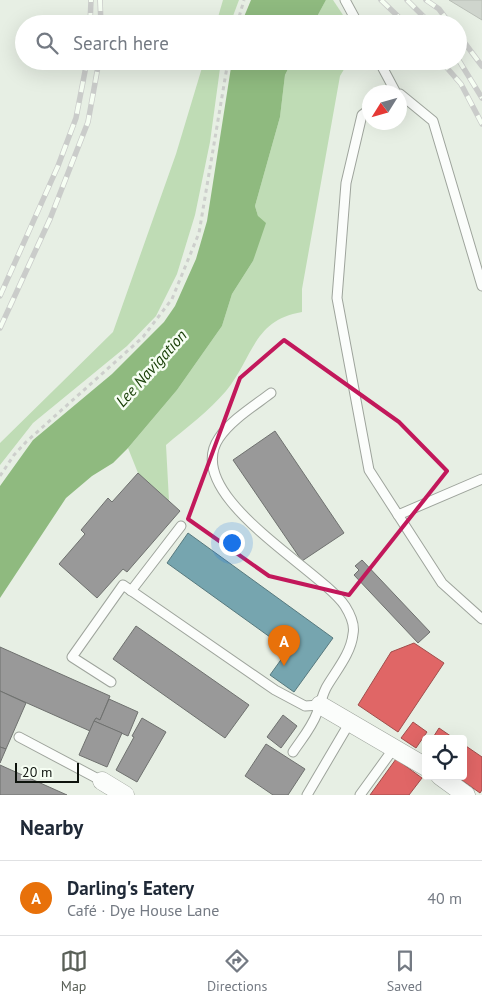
<!DOCTYPE html>
<meta charset="utf-8">
<style>
body{margin:0;font-family:"PT Sans",sans-serif;background:#f6f6f7;color:#1f2937}
.controls{position:absolute;right:15px;bottom:15px;display:grid;overflow:hidden;border-radius:5px;box-shadow:0 5px 20px #0002}
.controls button{width:45px;height:45px;display:grid;place-items:center;padding:0;border:0;border-bottom:1px solid #e0e1e3;background:#fff;color:#1f2937;font:25px sans-serif}
.compass{position:absolute;left:362px;top:85px;width:45px;height:45px;border-radius:50%;background:#fff;box-shadow:0 5px 20px #0002;rotate:233deg}
.scale{position:absolute;left:15px;bottom:12px;width:64px;box-sizing:border-box;padding-left:5px;border:2px solid #0e130d;border-top:0;font-size:14px;line-height:18px;white-space:nowrap;color:#0e130d;-webkit-text-stroke:4px #f6fef3;paint-order:stroke}
.you{position:absolute;left:231px;top:542px;width:18px;height:18px;margin:-12px;border:4px solid #fff;border-radius:50%;background:#1a73e8;box-shadow:0 0 0 8px #1a73e833}
.badge{display:grid;place-items:center;width:32px;height:32px;border-radius:50%;background:#5a6058;color:#fff;font-size:16px;font-weight:700}
.pin{position:absolute;translate:-50% -41px;filter:drop-shadow(0 1px 2px #0008)}
.pin::after{content:'';position:absolute;top:26px;width:18px;height:15px;background:inherit;clip-path:polygon(0 0,100% 0,50% 100%)}
.list{margin:0;padding:0;list-style:none}
h2{display:flex;justify-content:space-between;align-items:center;height:65px;margin:0;padding:0 20px;font-size:21px}
h2 small{font-size:16px;font-weight:400;color:#747a83}
.list li{display:grid;grid-template-columns:32px 1fr auto;gap:15px;align-items:center;box-sizing:border-box;height:75px;padding:0 20px;border-top:1px solid #e0e1e3}
.list b{display:block;font-size:19px;white-space:nowrap}
.list p{margin:0;font-size:16px;white-space:nowrap;color:#747a83}
.list em{font-size:16px;font-style:normal;color:#747a83}
.icon{flex:none;width:28px;height:28px;fill:none;stroke:currentColor;stroke-width:2;stroke-linecap:round;stroke-linejoin:round}
.map{position:relative;flex:none;width:482px;height:795px;overflow:hidden}
.search{position:absolute;background:#fff;box-shadow:0 5px 20px #0002;left:15px;right:15px;top:15px;height:55px;display:flex;align-items:center;gap:12px;box-sizing:border-box;padding:0 18px;border-radius:28px;color:#747a83;font-size:19px}
.sheet{height:140px;background:#fff}
nav{display:flex;justify-content:space-around;align-items:center;box-sizing:border-box;height:70px;border-top:1px solid #e0e1e3;background:#fff;font-size:14px;color:#747a83}
nav a{display:grid;justify-items:center;gap:2px}
nav .on{color:#5a6058}
.map>svg:first-child{display:block}
.green{fill:#bfdcb5}
.water{fill:#8fba7f}
.shops{fill:#e06666;stroke:#a14d4b}
.public{fill:#76a5af;stroke:#57797e}
.industry{fill:#999;stroke:#6f716f}
.building{fill:#cfd5cd;stroke:#b8beb6}
.lines{fill:none;stroke-linecap:round;stroke-linejoin:round}
.service-casing{stroke:#9ea49c;stroke-width:11}
.minor-casing{stroke:#9ea49c;stroke-width:19}
.path{stroke:#cdcfcc;stroke-width:3;stroke-dasharray:4 4;stroke-linecap:butt}
.service{stroke:#fbfdfb;stroke-width:9}
.minor{stroke:#fbfdfb;stroke-width:18}
.rail-casing{stroke:#caccca;stroke-width:5.5}
.rail{stroke:#f6fef3;stroke-width:4;stroke-dasharray:11;stroke-linecap:butt}
.marked{fill:none;stroke:#c2185b;stroke-width:4;stroke-linejoin:round}
.labels{text-anchor:middle;stroke-width:5;stroke-linejoin:round;paint-order:stroke}
.water-label{font-size:16px;font-style:italic;fill:#163d04;stroke:#f6fef3}
</style>
<div class="map">
<svg width="482" height="795" viewBox="0 0 482 795">
<rect width="100%" height="100%" fill="#e7efe4"/>
<g class="green">
<polygon points="223,0 239,0 230,24 216,24"/>
<polygon points="326,0 333,0 349,24 313,24"/>
<polygon points="204,61 221,61 210,142 195,215 177,274 156,316 127,346 33,423 0,465 0,443 113,332 176,154"/>
<path d="M292 61H349L340 76 302 289V312C253 320 253 358 226 391 209 411 186 428 166 445L169 501 138 473 128 448 177 390 222 326 232 294 253 261 258 216 255 206 280 117 285 75Z"/>
</g>
<g class="water">
<polygon points="251,0 326,0 313,24 241,24"/>
<polygon points="232,61 292,61 285,75 280,117 255,206 258,216 266,223 253,261 232,294 222,326 177,390 128,448 113,463 92,476 66,498 0,598 0,486 33,440 112,374 164,322 175,306 196,259 207,221"/>
</g>
<g class="shops">
<polygon points="414,643 444,663 398,732 358,705 391,652"/>
<polygon points="413,722 427,732 416,748 401,738"/>
<polygon points="439,728 455,739 432,739"/>
<polygon points="463,744 482,757 482,790 480,793 456,776 463,776"/>
<polygon points="396,759 422,778 409,795 370,795"/>
</g>
<polygon class="public" points="188,533 333,638 294,692 270,675 288,650 167,563"/>
<g class="industry">
<polygon points="275,431 344,533 302,561 233,460"/>
<polygon points="138,473 180,511 127,572 123,569 97,598 59,564 85,534 81,530 108,498 112,502"/>
<polygon points="362,560 430,632 418,643 354,575 359,570 355,566"/>
<polygon points="136,626 249,705 225,738 113,659"/>
<polygon points="0,647 110,696 100,720 96,718 90,731 0,691"/>
<polygon points="0,691 26,703 6,749 0,747"/>
<polygon points="109,699 138,712 128,736 94,721 96,718 100,720"/>
<polygon points="283,715 297,726 281,748 267,737"/>
<polygon points="142,718 166,732 137,782 116,770 134,737 132,736"/>
<polygon points="94,721 122,733 107,767 79,755"/>
<polygon points="266,744 305,769 288,795 273,795 245,776"/>
<polygon points="0,747 6,749 0,763"/>
<polygon points="0,765 67,795 0,795"/>
</g>
<polygon class="building" points="449,0 482,0 482,20"/>
<g class="lines">
<g class="service-casing">
<g id="service">
<polyline points="345,0 358,24"/>
<polyline points="379,61 395,91"/>
<polyline points="400,94 433,121 482,286"/>
<polyline points="370,109 362,115 346,183 337,298 369,470 442,583 482,619"/>
<path d="M271 393C254 406 231 420 219 438 180 495 320 569 345 606 350 614 355 625 353 634 351 654 335 672 326 688 322 696 320 705 317 713 312 727 301 740 293 752"/>
<polyline points="398,515 482,479"/>
<polyline points="131,591 181,526"/>
<polyline points="111,682 72,657 123,585 275,690 305,706 320,705"/>
<polyline points="19,737 102,781"/>
<polyline points="307,795 350,722"/>
<polyline points="360,795 394,748"/>
</g>
</g>
<g class="minor-casing">
<g id="minor">
<polyline points="320,705 426,767"/>
<polyline points="440,776 466,795"/>
<polyline points="102,781 125,795"/>
</g>
</g>
<g class="path">
<polyline points="237,24 244,0"/>
<polyline points="0,476 14,455 26,442 143,337 172,299 199,233 228,61"/>
</g>
<use href="#service" class="service"/>
<use href="#minor" class="minor"/>
<g class="rail-casing">
<g id="rail">
<polyline points="100,0 101,24"/>
<polyline points="381,0 406,24"/>
<polyline points="407,0 431,24"/>
<polyline points="426,0 439,9 450,24"/>
<polyline points="90,24 91,0"/>
<polyline points="458,34 482,66"/>
<polyline points="458,59 482,98"/>
<polyline points="441,61 461,84 482,124"/>
<polyline points="0,296 58,166 76,118 87,61"/>
<polyline points="0,328 50,219 88,122 99,61"/>
</g>
</g>
<use href="#rail" class="rail"/>
</g>
<path class="marked" d="M284 340 399 422 447 471 349 595 269 576 188 519 240 378Z"/>
<g class="labels">
<g class="water-label">
<text transform="translate(151 368) rotate(-48)" y="6">Lee Navigation</text>
</g>
</g>
</svg>
<div class="controls">
<button><svg class="icon" aria-label="locate" viewBox="0 0 24 24"><circle cx="12" cy="12" r="6"/><path d="M12 2v4M12 18v4M2 12h4M18 12h4"/></svg></button>
</div>
<svg class="compass" viewBox="-18 -18 36 36"><path d="M0-13l5 13h-10z" fill="#e53935"/><path d="M0 13l5-13h-10z" fill="#747a83"/></svg>
<div class="scale">20 m</div>
<div class="you"></div>
<div class="pin badge" style="left:284px;top:666px;background:#e8710a">A</div>
<div class="search"><svg class="icon" aria-label="search" viewBox="0 0 24 24"><circle cx="10" cy="10" r="6"/><path d="M15 15l6 6"/></svg>Search here</div>
</div>
<section class="sheet">
<h2>Nearby<small></small></h2>
<ul class="list">
<li><span class="badge" style="background:#e8710a">A</span><div><b>Darling's Eatery</b><p>Café · Dye House Lane</p></div><em>40 m</em></li>
</ul>
</section>
<nav>
<a class="on"><svg class="icon" aria-label="map" viewBox="0 0 24 24"><path d="M3 6l6-2 6 2 6-2v14l-6 2-6-2-6 2zM9 4v14M15 6v14"/></svg>Map</a>
<a><svg class="icon" aria-label="directions" viewBox="0 0 24 24"><path d="M12 3l9 9-9 9-9-9zM9 14v-3h6M13 9l2 2-2 2"/></svg>Directions</a>
<a><svg class="icon" aria-label="saved" viewBox="0 0 24 24"><path d="M7 4h10v16l-5-4-5 4z"/></svg>Saved</a>
</nav>
